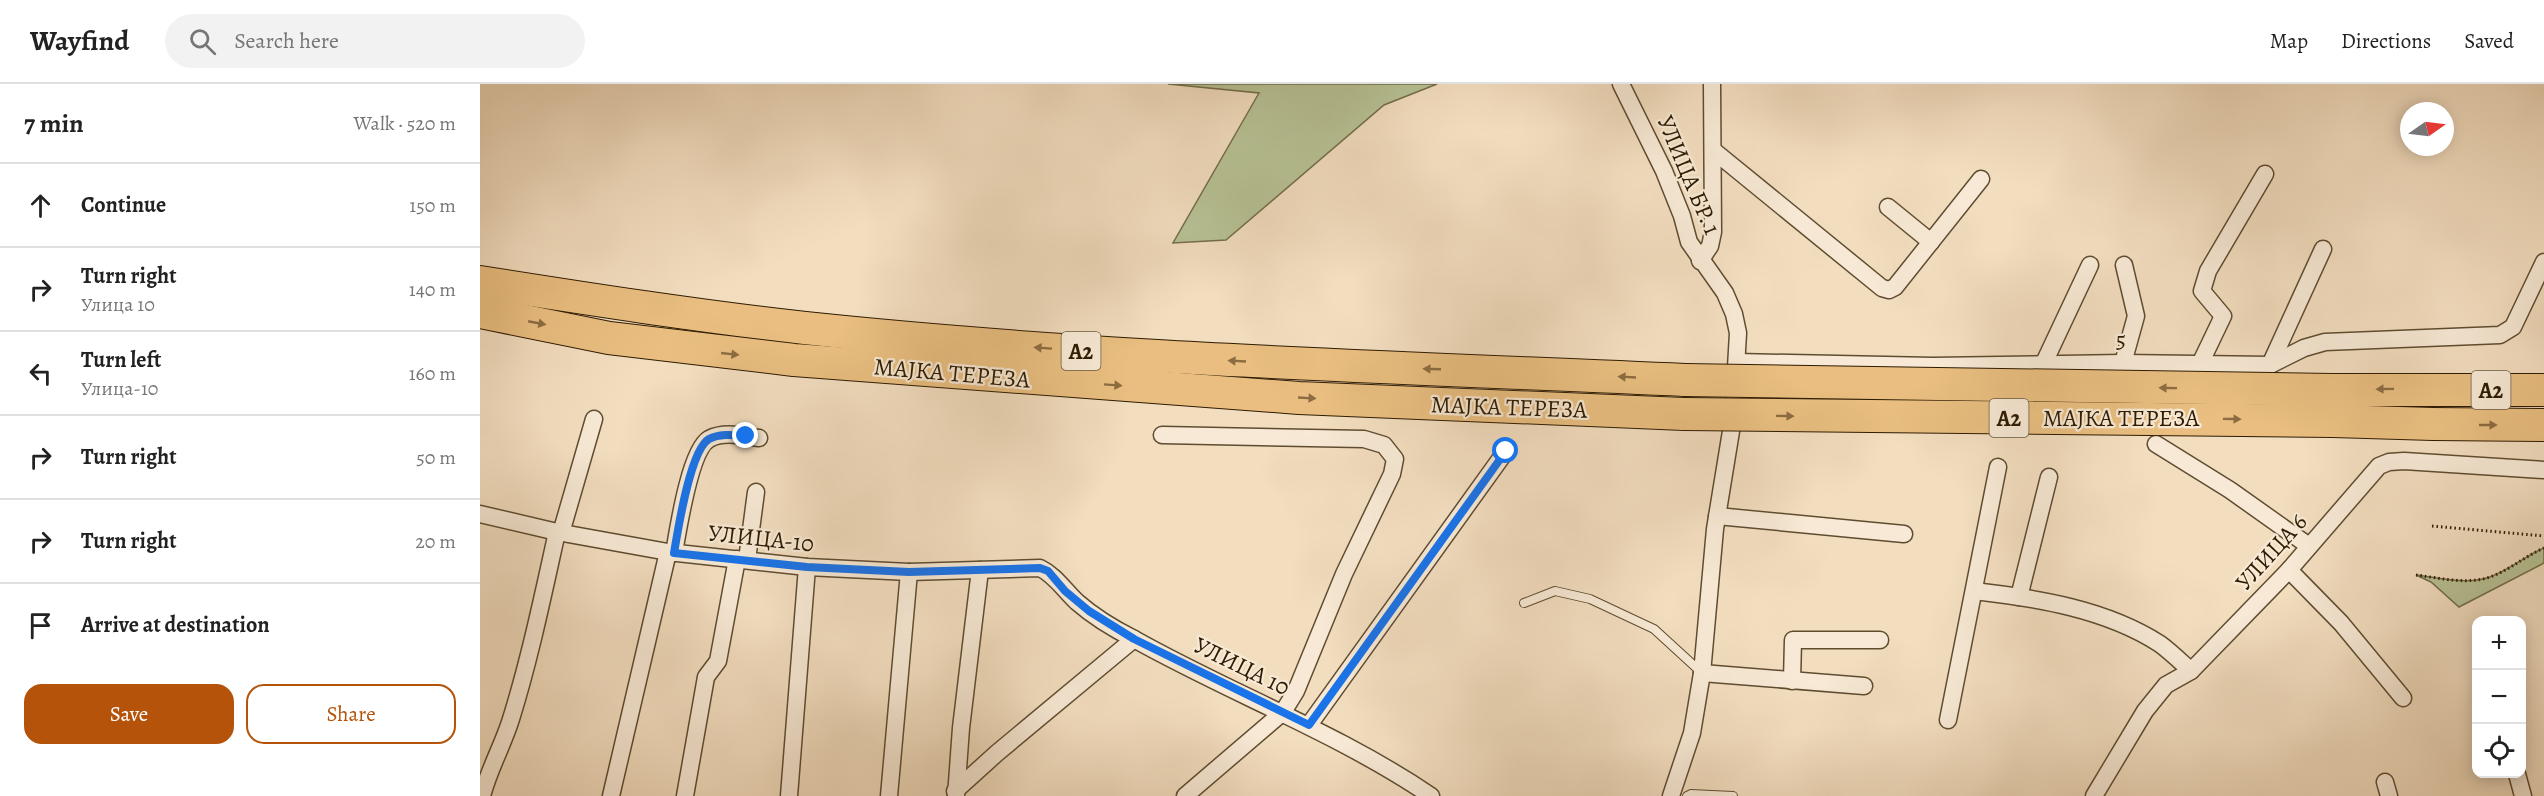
<!DOCTYPE html>
<meta charset="utf-8">
<style>
body{margin:0;font-family:Alegreya,serif;background:#f2f2f2;color:#222}
.controls{position:absolute;right:18px;bottom:18px;display:grid;overflow:hidden;border-radius:12px;box-shadow:0 3px 15px #0003}
.controls button{width:54px;height:54px;display:grid;place-items:center;padding:0;border:0;border-bottom:2px solid #e0e0e0;background:#fff;color:#222;font:30px sans-serif}
.compass{position:absolute;left:1920px;top:18px;width:54px;height:54px;border-radius:50%;background:#fff;box-shadow:0 3px 15px #0003;rotate:76deg}
.stop{position:absolute;width:18px;height:18px;margin:-14px;border:4px solid #1a73e8;border-radius:50%;background:#fff}
.stop.end{background:#1a73e8;border-color:#fff;box-shadow:0 2px 6px #0008}
.list{margin:0;padding:0;list-style:none}
h2{display:flex;justify-content:space-between;align-items:center;height:78px;margin:0;padding:0 24px;font-size:26px}
h2 small{font-size:20px;font-weight:400;color:#767676}
.list li{display:grid;grid-template-columns:39px 1fr auto;gap:18px;align-items:center;box-sizing:border-box;height:84px;padding:0 24px;border-top:2px solid #e0e0e0}
.list b{display:block;font-size:22px;white-space:nowrap}
.list p{margin:0;font-size:20px;white-space:nowrap;color:#767676}
.list em{font-size:20px;font-style:normal;color:#767676}
.actions{display:flex;gap:12px;padding:18px 24px}
.actions a{flex:1;padding:14px 0;border:2px solid #b45309;border-radius:18px;text-align:center;font-size:21px;color:#b45309}
.actions .main{background:#b45309;color:#fff}
.icon{flex:none;width:33px;height:33px;fill:none;stroke:currentColor;stroke-width:2;stroke-linecap:round;stroke-linejoin:round}
.map{position:relative;flex:none;width:2064px;height:712px;overflow:hidden}
header{display:flex;align-items:center;gap:36px;box-sizing:border-box;height:84px;padding:0 30px;background:#fff;border-bottom:2px solid #e0e0e0}
header strong{font-size:28px}
nav{display:flex;gap:33px;margin-inline-start:auto;font-size:21px}
.search{width:420px;height:54px;background:#f2f2f2;display:flex;align-items:center;gap:15px;box-sizing:border-box;padding:0 21px;border-radius:33px;color:#767676;font-size:22px}
main{display:flex}
aside{flex:1;background:#fff}
.map>svg:first-child{display:block}
.green{fill:#b7c295;stroke:#726e4a;stroke-width:1.5}
.lines{fill:none;stroke-linecap:round;stroke-linejoin:round}
.service-casing{stroke:#5f4c30;stroke-width:10}
.minor-casing{stroke:#5f4c30;stroke-width:19}
.motorway-casing{stroke:#2e1b00;stroke-width:34}
.path{stroke:#2e1b00;stroke-width:3;stroke-dasharray:1.5 3;stroke-linecap:butt}
.service{stroke:#f7e9d5;stroke-width:8}
.minor{stroke:#f7e9d5;stroke-width:16}
.motorway{stroke:#e9be80;stroke-width:32}
.motorway-bridge-casing{stroke:#2e1b00;stroke-width:34;stroke-linecap:butt}
.motorway-bridge{stroke:#e9be80;stroke-width:32}
.oneway{fill:#8c6c40}
.route{stroke:#1a73e8;stroke-width:8}
.labels{text-anchor:middle;stroke-width:4.5;stroke-linejoin:round;paint-order:stroke}
.shield{fill:#f7e9d5;stroke:#6a5940;stroke-width:1.5}
.shield-label{font-size:22px;font-weight:bold;fill:#2e1b00}
.street-label{font-size:24px;fill:#2e1b00;stroke:#f7e9d5}
</style>
<header>
<strong>Wayfind</strong>
<div class="search"><svg class="icon" aria-label="search" viewBox="0 0 24 24"><circle cx="10" cy="10" r="6"/><path d="M15 15l6 6"/></svg>Search here</div>
<nav><a>Map</a><a>Directions</a><a>Saved</a></nav>
</header>
<main>
<aside>
<h2>7 min<small>Walk · 520 m</small></h2>
<ul class="list">
<li><svg class="icon" aria-label="ahead" viewBox="0 0 24 24"><path d="M12 20V5M6 11l6-6 6 6"/></svg><div><b>Continue</b></div><em>150 m</em></li>
<li><svg class="icon" aria-label="right" viewBox="0 0 24 24"><path d="M7 20v-9h11M14 6l5 5-5 5"/></svg><div><b>Turn right</b><p>Улица 10</p></div><em>140 m</em></li>
<li><svg class="icon" aria-label="left" viewBox="0 0 24 24"><path d="M17 20v-9H6M10 6l-5 5 5 5"/></svg><div><b>Turn left</b><p>Улица-10</p></div><em>160 m</em></li>
<li><svg class="icon" aria-label="right" viewBox="0 0 24 24"><path d="M7 20v-9h11M14 6l5 5-5 5"/></svg><div><b>Turn right</b></div><em>50 m</em></li>
<li><svg class="icon" aria-label="right" viewBox="0 0 24 24"><path d="M7 20v-9h11M14 6l5 5-5 5"/></svg><div><b>Turn right</b></div><em>20 m</em></li>
<li><svg class="icon" aria-label="arrive" viewBox="0 0 24 24"><path d="M6 21V4h12l-3 4 3 4H6"/></svg><div><b>Arrive at destination</b></div></li>
</ul>
<div class="actions"><a class="main">Save</a><a>Share</a></div>
</aside>
<div class="map">
<svg width="2064" height="712" viewBox="0 0 2064 712">
<rect width="100%" height="100%" fill="#f2ddbf"/>
<filter id="stains"><feTurbulence type="fractalNoise" baseFrequency=".00333" numOctaves="4"/><feColorMatrix values="0 0 0 0 .2 0 0 0 0 .09 0 0 0 0 .02 0 0 0 .5 -.17"/></filter>
<radialGradient id="worn" r=".72"><stop offset=".6" stop-color="#630" stop-opacity="0"/><stop offset="1" stop-color="#630" stop-opacity=".3"/></radialGradient>
<g class="green">
<polygon points="688,0 957,0 904,21 746,156 693,159 779,9"/>
<path d="M2064 464V479L1979 523 1951 498 1936 491C1960 494 1987 501 2010 493 2030 486 2045 472 2064 464Z"/>
</g>
<g class="lines">
<g class="service-casing">
<g id="service">
<polyline points="1044,519 1075,507 1110,515 1174,545 1221,588"/>
<polyline points="1207,712 1211,710 1253,712"/>
</g>
</g>
<g class="minor-casing">
<g id="minor">
<polyline points="1141,0 1184,87 1202,132 1209,158 1245,209 1254,230 1258,249 1253,335 1235,445 1222,589 1212,649 1191,712"/>
<polyline points="1234,67 1402,204 1409,206 1415,203 1501,95"/>
<polyline points="1408,123 1451,158"/>
<polyline points="1220,177 1230,162 1233,148 1232,0"/>
<polyline points="1257,278 1453,282 1643,279 1790,281 1824,264 1845,258 2020,251 2033,243 2064,178"/>
<polyline points="1643,279 1656,232 1644,181"/>
<polyline points="1720,280 1743,232 1722,207 1728,187 1785,90"/>
<polyline points="1563,281 1610,181"/>
<polyline points="1790,281 1843,165"/>
<polyline points="682,351 884,355 904,361 915,375 912,390 864,490 816,607 803,628 705,712"/>
<polyline points="1676,360 1750,406 1829,462"/>
<path d="M0 430 77 448 188 468 327 483 429 488 560 484C575 491 585 507 597 518 613 532 634 545 654 555 752 610 858 649 951 712"/>
<polyline points="1237,432 1424,450"/>
<polyline points="81,449 114,335"/>
<path d="M194 469C198 446 210 366 229 355 244 347 263 352 279 354"/>
<polyline points="267,476 276,408"/>
<polyline points="1809,486 1861,539 1923,614"/>
<path d="M1494 507C1556 514 1626 525 1680 560 1691 568 1701 578 1711 587"/>
<polyline points="1539,513 1569,393"/>
<polyline points="1222,589 1384,602"/>
<polyline points="1312,597 1313,556 1400,556"/>
<polyline points="1468,636 1518,383"/>
<polyline points="829,641 1026,367"/>
<polyline points="2037,690 2043,712"/>
<polyline points="1905,698 1909,712"/>
<polyline points="475,707 517,669 654,555"/>
<path d="M2 712C9 685 23 661 31 635 50 574 63 511 77 448"/>
<polyline points="131,712 188,468"/>
<polyline points="205,712 226,593 238,577 257,475"/>
<polyline points="309,712 327,483"/>
<polyline points="409,712 429,488"/>
<polyline points="476,712 481,644 500,486"/>
<polyline points="1614,712 1665,627 1686,601 1711,587 1809,486 1899,382 1909,378 1924,377 2064,386"/>
</g>
</g>
<g class="motorway-casing">
<g id="motorway">
<path d="M0 198C108 215 217 232 325 244 618 275 912 283 1205 296"/>
<polyline points="0,228 129,254 314,276 819,314 1204,330"/>
<polyline points="1852,306 2064,306"/>
<polyline points="1853,337 1953,340 2064,341"/>
</g>
</g>
<g class="path">
<polyline points="1952,442 2064,452"/>
<path d="M1936 491C1960 494 1987 501 2010 493 2030 486 2045 472 2064 464"/>
</g>
<use href="#service" class="service"/>
<use href="#minor" class="minor"/>
<use href="#motorway" class="motorway"/>
<g class="motorway-bridge-casing">
<g id="motorway-bridge">
<polyline points="1205,296 1852,306"/>
<polyline points="1204,330 1853,337"/>
</g>
</g>
<use href="#motorway-bridge" class="motorway-bridge"/>
</g>
<defs><path id="oneway-solid" d="M-6-.8H1V-3.2L6.5 0L1 3.2V.8H-6Z" transform="scale(1.5)"/></defs>
<g class="oneway">
<use href="#oneway-solid" transform="translate(57 239) rotate(11)"/>
<use href="#oneway-solid" transform="translate(563 264) rotate(-176)"/>
<use href="#oneway-solid" transform="translate(250 270) rotate(6)"/>
<use href="#oneway-solid" transform="translate(757 277) rotate(-177)"/>
<use href="#oneway-solid" transform="translate(952 285) rotate(-178)"/>
<use href="#oneway-solid" transform="translate(1147 293) rotate(-177)"/>
<use href="#oneway-solid" transform="translate(633 301) rotate(4)"/>
<use href="#oneway-solid" transform="translate(1688 304) rotate(-179)"/>
<use href="#oneway-solid" transform="translate(1905 305) rotate(179)"/>
<use href="#oneway-solid" transform="translate(827 314) rotate(3)"/>
<use href="#oneway-solid" transform="translate(1305 332) rotate(1)"/>
<use href="#oneway-solid" transform="translate(1752 335) rotate(1)"/>
<use href="#oneway-solid" transform="translate(2008 341)"/>
</g>
<g class="lines">
<path class="route" d="M266 352C254 351 240 349 229 355 210 366 198 446 194 469L327 483 429 488 560 484 568 487 585 507 609 527 654 555 829 641 1026 367"/>
</g>
<g class="labels">
<g class="shield">
<rect x="581.5" y="248" width="39" height="38" rx="4.5"/>
<rect x="1991.5" y="287" width="39" height="38" rx="4.5"/>
<rect x="1509.5" y="315" width="39" height="38" rx="4.5"/>
</g>
<g class="shield-label">
<text x="601" y="275">A2</text>
<text x="2011" y="314">A2</text>
<text x="1529" y="342">A2</text>
</g>
<g class="street-label">
<text transform="translate(1209 91) rotate(67)" y="8">УЛИЦА БР. 1</text>
<text x="1641" y="264">5</text>
<text transform="translate(472 289) rotate(5)" y="8">МАЈКА ТЕРЕЗА</text>
<text transform="translate(1029 323) rotate(2)" y="8">МАЈКА ТЕРЕЗА</text>
<text x="1641" y="342">МАЈКА ТЕРЕЗА</text>
<text transform="translate(281 454) rotate(6)" y="8">УЛИЦА-10</text>
<text transform="translate(1791 468) rotate(-48)" y="8">УЛИЦА 6</text>
<text transform="translate(762 582) rotate(26)" y="8">УЛИЦА 10</text>
</g>
</g>
<rect width="100%" height="100%" filter="url(#stains)"/>
<rect width="100%" height="100%" fill="url(#worn)"/>
</svg>
<div class="controls">
<button>+</button>
<button>−</button>
<button><svg class="icon" aria-label="locate" viewBox="0 0 24 24"><circle cx="12" cy="12" r="6"/><path d="M12 2v4M12 18v4M2 12h4M18 12h4"/></svg></button>
</div>
<svg class="compass" viewBox="-18 -18 36 36"><path d="M0-13l5 13h-10z" fill="#e53935"/><path d="M0 13l5-13h-10z" fill="#767676"/></svg>
<div class="stop" style="left:1026px;top:367px"></div>
<div class="stop end" style="left:266px;top:352px"></div>
</div>
</main>
